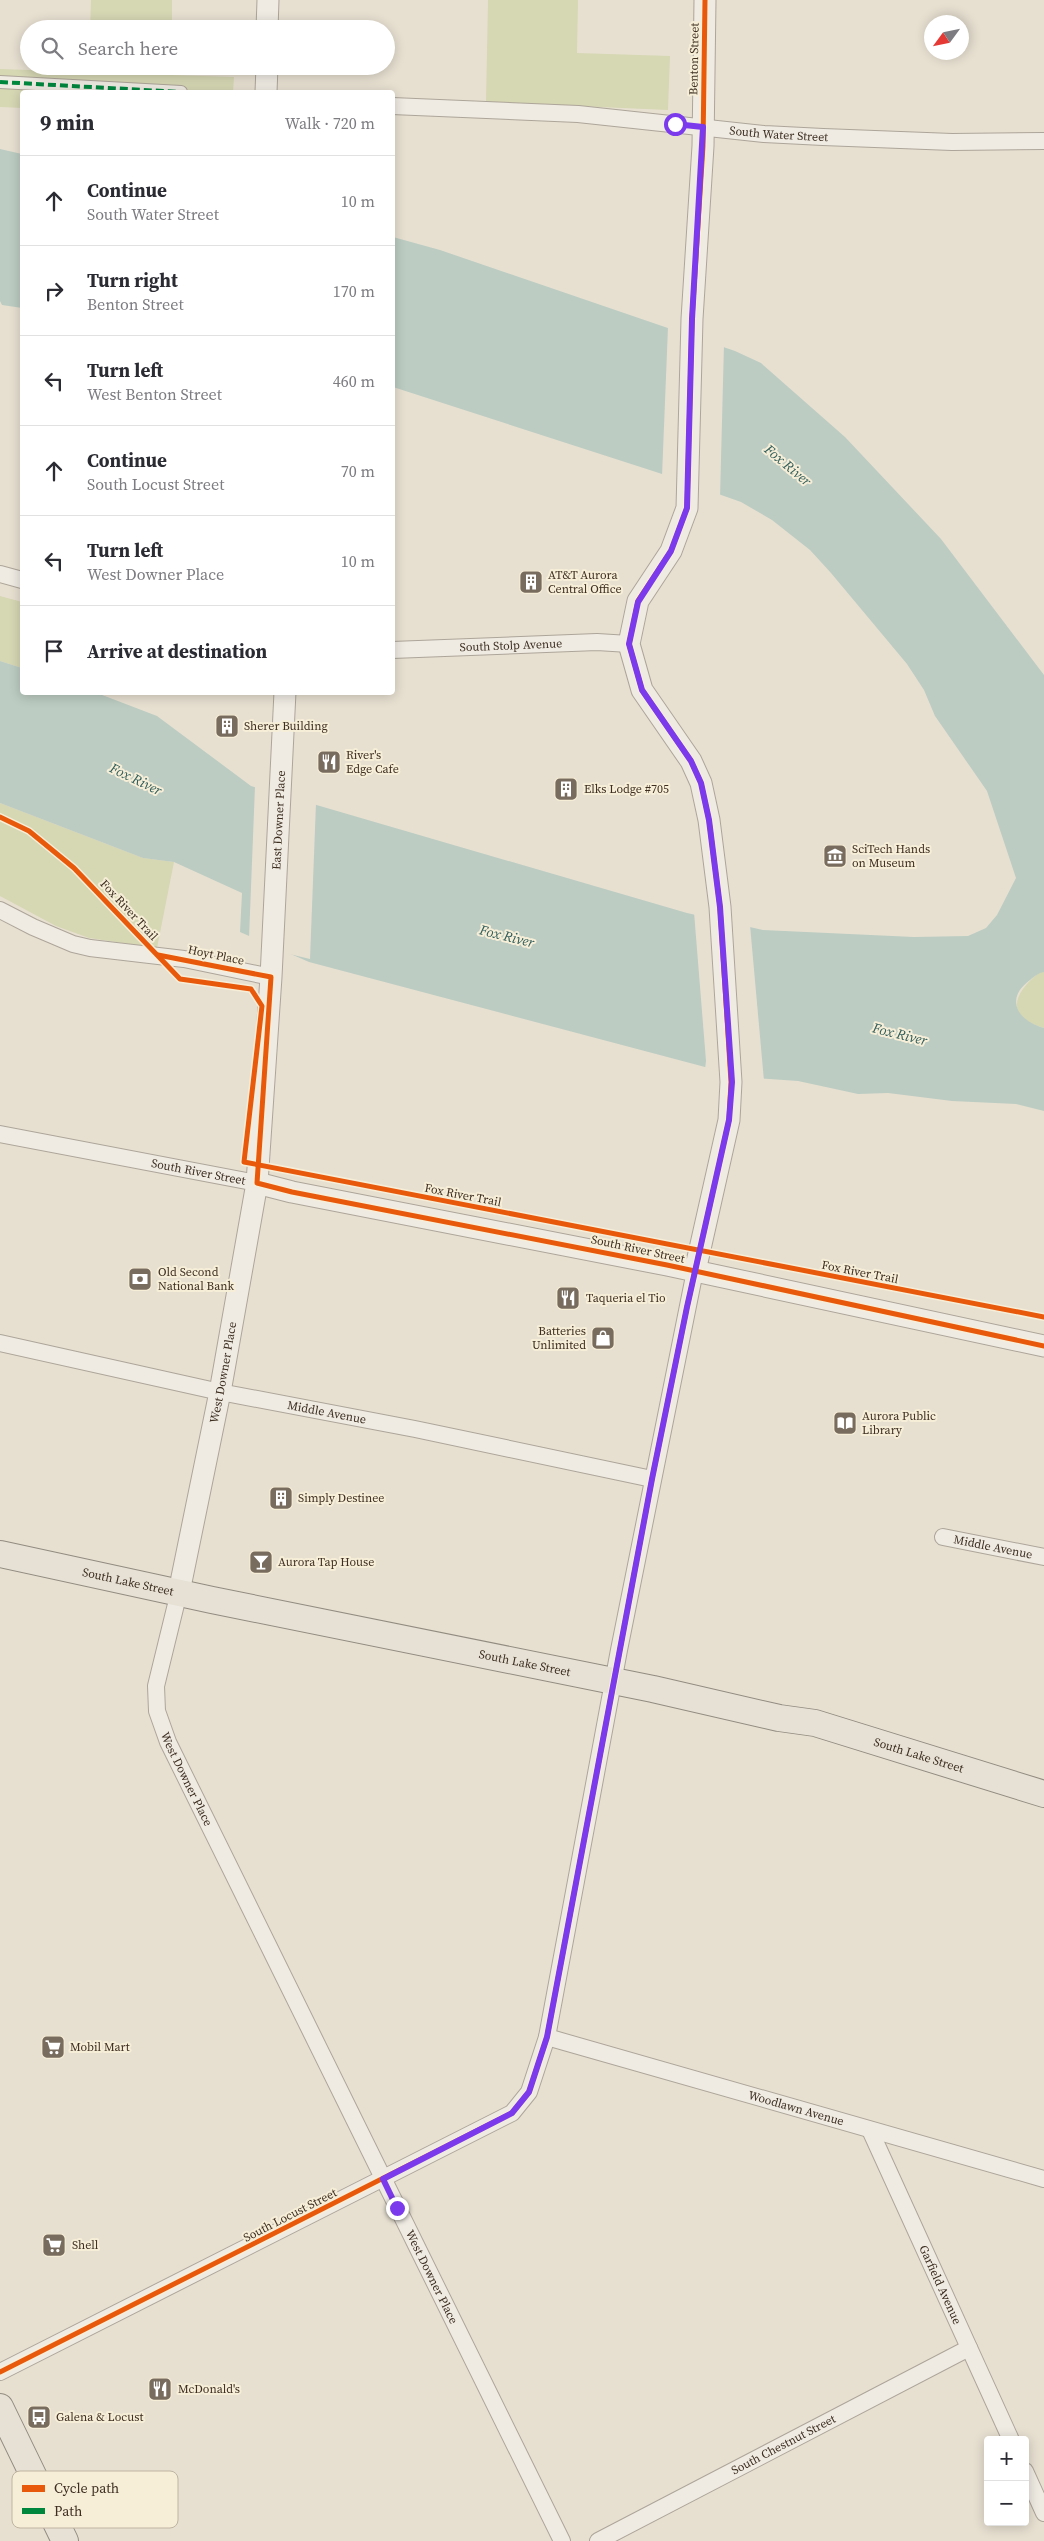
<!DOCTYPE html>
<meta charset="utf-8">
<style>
body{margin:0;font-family:"Source Serif 4",serif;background:#f2f2f3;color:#2b2b33}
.controls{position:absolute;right:15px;bottom:15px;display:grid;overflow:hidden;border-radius:5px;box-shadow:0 2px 12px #0003}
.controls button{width:45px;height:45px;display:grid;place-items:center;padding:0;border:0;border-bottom:1px solid #e1e1e2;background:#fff;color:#2b2b33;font:25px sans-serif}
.compass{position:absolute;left:924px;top:15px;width:45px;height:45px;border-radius:50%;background:#fff;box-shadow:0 2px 12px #0003;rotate:237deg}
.stop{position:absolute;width:15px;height:15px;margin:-11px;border:4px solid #7c3aed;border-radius:50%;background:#fff}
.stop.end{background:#7c3aed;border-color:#fff;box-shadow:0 1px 5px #0008}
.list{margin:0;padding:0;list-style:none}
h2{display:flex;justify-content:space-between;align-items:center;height:65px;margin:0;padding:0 20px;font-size:21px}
h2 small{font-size:16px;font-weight:400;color:#7c7c81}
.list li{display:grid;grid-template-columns:32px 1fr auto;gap:15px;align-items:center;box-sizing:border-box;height:90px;padding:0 20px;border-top:1px solid #e1e1e2}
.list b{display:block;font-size:19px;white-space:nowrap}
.list p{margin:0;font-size:16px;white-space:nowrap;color:#7c7c81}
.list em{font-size:16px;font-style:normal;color:#7c7c81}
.icon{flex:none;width:28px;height:28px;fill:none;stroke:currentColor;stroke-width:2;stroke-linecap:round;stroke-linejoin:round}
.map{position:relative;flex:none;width:1044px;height:2541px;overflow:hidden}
.search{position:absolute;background:#fff;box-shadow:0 2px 12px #0003;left:20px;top:20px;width:375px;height:55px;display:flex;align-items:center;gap:12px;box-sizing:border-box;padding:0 18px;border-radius:28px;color:#7c7c81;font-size:19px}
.panel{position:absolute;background:#fff;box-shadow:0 2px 12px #0003;left:20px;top:90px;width:375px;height:605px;border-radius:5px}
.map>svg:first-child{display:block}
.green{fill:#d6d7b3}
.water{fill:#bcccc2}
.pier{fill:#e7e0d1}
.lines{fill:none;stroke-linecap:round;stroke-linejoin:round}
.pedestrian-casing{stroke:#ada599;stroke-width:14}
.minor-casing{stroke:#ada599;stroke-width:18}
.tertiary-casing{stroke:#ada599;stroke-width:23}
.primary-casing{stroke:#928b80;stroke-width:28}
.pedestrian{stroke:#efebe3;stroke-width:12}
.minor{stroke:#efebe3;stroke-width:16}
.tertiary{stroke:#efebe3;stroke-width:21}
.primary{stroke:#e6e1d4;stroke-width:26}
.quiet{stroke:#00873e;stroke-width:4;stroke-dasharray:8 4;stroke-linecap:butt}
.cycleway-casing{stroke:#f7eed8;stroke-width:8}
.cycleway{stroke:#e8590c;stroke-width:5}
.route{stroke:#7c3aed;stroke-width:6}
.labels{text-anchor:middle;stroke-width:4;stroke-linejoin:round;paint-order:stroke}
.street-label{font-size:12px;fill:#3d2e20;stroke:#f7eed8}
.poi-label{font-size:12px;fill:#3d2e20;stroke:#f7eed8;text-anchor:start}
.water-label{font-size:14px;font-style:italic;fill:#2f5d5a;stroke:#f7eed8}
.key{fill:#f7eed8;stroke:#bfb4a1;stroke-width:1}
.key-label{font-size:14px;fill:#3d2e20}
</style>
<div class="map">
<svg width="1044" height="2541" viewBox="0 0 1044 2541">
<rect width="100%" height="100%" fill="#e7e0d1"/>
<g class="green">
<polygon points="91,0 172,0 172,29 90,29"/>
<polygon points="488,0 578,0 577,53 670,56 668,110 486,102"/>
<polygon points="88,66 171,66 171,75 234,77 233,92 22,92 22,108 0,107 0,69 88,72"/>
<polygon points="0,596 22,602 22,668 0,661"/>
<polygon points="0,803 143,858 174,862 157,948 89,938 56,926 0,896"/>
<path d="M1040 972H1044V1028C1004 1017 1013 993 1040 972Z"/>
</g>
<g class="water">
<polygon points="0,149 22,154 22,308 2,305 0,301"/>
<path d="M393 237 440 250 735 351 761 363 845 437 941 539 1044 675V972C1038 973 1035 976 1030 980 1004 999 1018 1021 1044 1028V1111L1016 1104 952 1101 888 1093 858 1094 798 1081 754 1078 725 1068 705 1067 309 962 240 932 242 893 174 862 143 858 0 803V661L22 668V692L97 693 157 716 251 786 687 913 763 930 914 937 968 936 986 928 997 915 1016 878 987 791 935 716 924 690 907 664 831 573 810 550 772 520 741 502 659 473 393 387Z"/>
</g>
<g class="pier">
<polygon points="668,327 724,344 720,498 662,476"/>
<polygon points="255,786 316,803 310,959 281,952 249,938"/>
<polygon points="694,912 750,925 764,1081 754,1081 725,1071 705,1069 706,1061"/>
</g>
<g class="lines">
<g class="pedestrian-casing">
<polyline id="pedestrian" points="0,82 181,92"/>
</g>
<g class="minor-casing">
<g id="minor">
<path id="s1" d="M392 106 578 114 764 134 823 137 952 142 1044 141"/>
<polyline points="0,574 22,580"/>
<path id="s2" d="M392 650 597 642 629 644"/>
<polyline points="0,910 33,927 73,944 90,948 184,959 271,977"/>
<path id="s3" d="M0 1134 257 1183"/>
<path id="s4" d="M0 1343 220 1392 415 1429 652 1479"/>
<path id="s5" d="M943 1537 1044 1557"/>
<path id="s6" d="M179 1592 156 1686 157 1711 168 1742 562 2541"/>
<path id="s7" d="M547 2037 1044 2179"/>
<path id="s8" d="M870 2130 1011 2440"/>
<polyline points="0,2372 512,2113 529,2092 547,2037 619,1650 695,1271"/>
<polyline points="1025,2471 1044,2513"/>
<path id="s9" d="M598 2541 969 2348"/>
</g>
</g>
<g class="tertiary-casing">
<g id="tertiary">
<polyline points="267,29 268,0"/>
<polyline points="266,92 267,66"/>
<polyline points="257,1183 292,1192 667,1265 1044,1346"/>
<polyline points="695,1271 729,1120 731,1082 720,907 709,820 701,783 691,761 642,690 629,644 638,601 671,551 687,508 692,319 703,146 705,0"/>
<path id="s10" d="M179 1592 220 1392 257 1183 271 977 285 692"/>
</g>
</g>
<g class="primary-casing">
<g id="primary">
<path id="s11" d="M0 1554 212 1600 653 1689 779 1718 815 1723 1044 1794"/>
<polyline points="0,2407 65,2541"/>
</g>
</g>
<use href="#pedestrian" class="pedestrian"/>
<use href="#minor" class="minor"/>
<use href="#tertiary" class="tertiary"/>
<use href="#primary" class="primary"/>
<polyline class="quiet" points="0,82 181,92"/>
<g class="cycleway-casing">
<g id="cycleway">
<polyline points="0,817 29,831 74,868 180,979 251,989 262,1006 244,1162 1044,1317"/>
<polyline points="158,955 271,977 257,1183 292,1192 667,1265 1044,1346"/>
<polyline points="0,2372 512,2113 529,2092 547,2037 652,1479 687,1307 729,1120 731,1082 720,907 709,820 701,783 691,761 642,690 629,644 638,601 671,551 687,508 692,319 703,146 705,0"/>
</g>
</g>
<use href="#cycleway" class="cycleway"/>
</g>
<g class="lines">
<polyline class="route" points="397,2208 383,2179 512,2113 529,2092 547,2037 652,1479 687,1307 729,1120 732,1082 720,907 709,820 701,783 691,761 642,690 629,644 638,602 671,551 687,508 692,319 703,127 675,124"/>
</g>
<defs>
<g id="building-square" transform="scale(1.25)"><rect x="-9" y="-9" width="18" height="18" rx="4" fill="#786c5e" stroke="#f7eed8"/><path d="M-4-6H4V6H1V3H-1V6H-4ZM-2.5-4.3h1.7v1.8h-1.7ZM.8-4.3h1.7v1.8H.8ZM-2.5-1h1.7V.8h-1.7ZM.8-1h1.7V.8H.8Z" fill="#fff"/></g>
<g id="restaurant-square" transform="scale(1.25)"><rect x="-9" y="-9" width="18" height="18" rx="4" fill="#786c5e" stroke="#f7eed8"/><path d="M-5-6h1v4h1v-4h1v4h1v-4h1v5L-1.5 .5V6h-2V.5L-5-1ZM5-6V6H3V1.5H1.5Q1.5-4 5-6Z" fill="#fff"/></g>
<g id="museum-square" transform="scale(1.25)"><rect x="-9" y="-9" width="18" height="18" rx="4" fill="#786c5e" stroke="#f7eed8"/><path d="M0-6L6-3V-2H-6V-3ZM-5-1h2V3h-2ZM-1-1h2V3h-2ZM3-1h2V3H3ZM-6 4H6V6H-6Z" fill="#fff"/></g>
<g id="bank-square" transform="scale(1.25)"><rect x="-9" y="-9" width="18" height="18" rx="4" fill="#786c5e" stroke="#f7eed8"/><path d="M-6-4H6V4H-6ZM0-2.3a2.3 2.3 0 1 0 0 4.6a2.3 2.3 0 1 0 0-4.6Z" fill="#fff"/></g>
<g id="shop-square" transform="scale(1.25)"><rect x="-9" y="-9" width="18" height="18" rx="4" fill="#786c5e" stroke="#f7eed8"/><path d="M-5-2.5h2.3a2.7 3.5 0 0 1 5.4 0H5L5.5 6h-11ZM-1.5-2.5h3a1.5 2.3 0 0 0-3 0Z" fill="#fff"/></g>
<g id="library-square" transform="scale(1.25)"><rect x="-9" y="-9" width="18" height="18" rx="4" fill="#786c5e" stroke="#f7eed8"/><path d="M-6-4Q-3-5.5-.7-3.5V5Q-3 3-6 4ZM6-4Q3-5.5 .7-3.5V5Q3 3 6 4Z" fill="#fff"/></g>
<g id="bar-square" transform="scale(1.25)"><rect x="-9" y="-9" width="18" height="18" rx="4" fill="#786c5e" stroke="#f7eed8"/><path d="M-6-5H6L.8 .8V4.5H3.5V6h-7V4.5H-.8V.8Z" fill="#fff"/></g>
<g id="supermarket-square" transform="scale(1.25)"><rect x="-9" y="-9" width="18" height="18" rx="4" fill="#786c5e" stroke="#f7eed8"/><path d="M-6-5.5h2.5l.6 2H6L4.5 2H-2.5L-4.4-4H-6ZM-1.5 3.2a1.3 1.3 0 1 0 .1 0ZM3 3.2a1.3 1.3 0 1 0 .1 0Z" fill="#fff"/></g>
<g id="bus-square" transform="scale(1.25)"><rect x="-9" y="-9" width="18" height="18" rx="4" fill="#786c5e" stroke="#f7eed8"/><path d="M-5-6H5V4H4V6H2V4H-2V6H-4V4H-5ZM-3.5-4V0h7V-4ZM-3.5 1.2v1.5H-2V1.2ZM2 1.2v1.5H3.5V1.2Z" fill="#fff"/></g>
</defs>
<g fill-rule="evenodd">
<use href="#building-square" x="531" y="582"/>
<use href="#building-square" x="227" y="726"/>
<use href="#restaurant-square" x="329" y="762"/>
<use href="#building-square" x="566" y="789"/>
<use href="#museum-square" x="835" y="856"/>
<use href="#bank-square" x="140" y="1279"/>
<use href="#restaurant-square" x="568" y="1298"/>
<use href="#shop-square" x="603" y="1338"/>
<use href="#library-square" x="845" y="1423"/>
<use href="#building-square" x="281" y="1498"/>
<use href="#bar-square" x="261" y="1562"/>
<use href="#supermarket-square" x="53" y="2047"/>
<use href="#supermarket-square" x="54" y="2245"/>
<use href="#restaurant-square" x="160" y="2389"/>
<use href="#bus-square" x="39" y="2417"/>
</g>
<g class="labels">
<g class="street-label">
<text transform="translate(694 59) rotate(-89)" y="4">Benton Street</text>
<text dy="4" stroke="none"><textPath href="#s1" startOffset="388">South Water Street</textPath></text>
<text dy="4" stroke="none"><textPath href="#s2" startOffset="119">South Stolp Avenue</textPath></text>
<text dy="4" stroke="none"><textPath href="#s10" startOffset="780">East Downer Place</textPath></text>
<text transform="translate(129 910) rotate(47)" y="4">Fox River Trail</text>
<text transform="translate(216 955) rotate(12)" y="4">Hoyt Place</text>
<text dy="4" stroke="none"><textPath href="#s3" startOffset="202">South River Street</textPath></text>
<text transform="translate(463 1195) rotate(11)" y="4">Fox River Trail</text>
<text transform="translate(638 1249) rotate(12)" y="4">South River Street</text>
<text transform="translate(860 1272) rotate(11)" y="4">Fox River Trail</text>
<text dy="4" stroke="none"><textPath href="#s10" startOffset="224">West Downer Place</textPath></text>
<text dy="4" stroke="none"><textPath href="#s4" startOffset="334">Middle Avenue</textPath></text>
<text dy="4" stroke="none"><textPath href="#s5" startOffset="51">Middle Avenue</textPath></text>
<text dy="4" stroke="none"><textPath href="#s11" startOffset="131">South Lake Street</textPath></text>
<text dy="4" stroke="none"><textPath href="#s11" startOffset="536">South Lake Street</textPath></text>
<text dy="4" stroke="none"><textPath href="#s11" startOffset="941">South Lake Street</textPath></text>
<text dy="4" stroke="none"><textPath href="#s6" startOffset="196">West Downer Place</textPath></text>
<text dy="4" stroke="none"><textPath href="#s7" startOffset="259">Woodlawn Avenue</textPath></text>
<text transform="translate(290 2215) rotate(-27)" y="4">South Locust Street</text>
<text dy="4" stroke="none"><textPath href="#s6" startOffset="751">West Downer Place</textPath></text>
<text dy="4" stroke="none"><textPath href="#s8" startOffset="170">Garfield Avenue</textPath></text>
<text dy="4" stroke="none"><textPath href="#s9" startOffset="209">South Chestnut Street</textPath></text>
</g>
<g class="poi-label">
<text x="548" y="579">AT&amp;T Aurora<tspan x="548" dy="14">Central Office</tspan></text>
<text x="244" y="730">Sherer Building</text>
<text x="346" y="759">River's<tspan x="346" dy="14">Edge Cafe</tspan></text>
<text x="584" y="793">Elks Lodge #705</text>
<text x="852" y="853">SciTech Hands<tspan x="852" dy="14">on Museum</tspan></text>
<text x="158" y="1276">Old Second<tspan x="158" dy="14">National Bank</tspan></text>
<text x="586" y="1302">Taqueria el Tio</text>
<text x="586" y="1335" text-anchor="end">Batteries<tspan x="586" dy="14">Unlimited</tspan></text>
<text x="862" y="1420">Aurora Public<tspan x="862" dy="14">Library</tspan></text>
<text x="298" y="1502">Simply Destinee</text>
<text x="278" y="1566">Aurora Tap House</text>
<text x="70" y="2051">Mobil Mart</text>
<text x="72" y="2249">Shell</text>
<text x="178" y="2393">McDonald's</text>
<text x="56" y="2421">Galena &amp; Locust</text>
</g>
<g class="water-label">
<text transform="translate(788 465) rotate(40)" y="5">Fox River</text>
<text transform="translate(136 779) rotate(26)" y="5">Fox River</text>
<text transform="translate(507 936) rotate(14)" y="5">Fox River</text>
<text transform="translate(900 1034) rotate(14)" y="5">Fox River</text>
</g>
</g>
<rect x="12" y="2471" width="166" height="57" rx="8" class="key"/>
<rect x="22" y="2485" width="23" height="7" fill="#e8590c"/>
<rect x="22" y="2508" width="23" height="6" fill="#00873e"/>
<g class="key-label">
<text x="54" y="2493">Cycle path</text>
<text x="54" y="2516">Path</text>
</g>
</svg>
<div class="controls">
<button>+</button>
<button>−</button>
</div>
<svg class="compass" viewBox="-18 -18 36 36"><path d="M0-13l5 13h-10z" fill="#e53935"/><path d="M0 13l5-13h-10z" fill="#7c7c81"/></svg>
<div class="stop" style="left:675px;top:124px"></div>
<div class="stop end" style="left:397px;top:2208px"></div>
<div class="search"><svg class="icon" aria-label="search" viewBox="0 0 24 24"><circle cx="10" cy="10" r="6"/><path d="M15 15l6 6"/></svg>Search here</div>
<section class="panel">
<h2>9 min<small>Walk · 720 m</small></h2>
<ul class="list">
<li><svg class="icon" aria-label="ahead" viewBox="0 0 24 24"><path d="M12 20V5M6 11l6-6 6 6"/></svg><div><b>Continue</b><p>South Water Street</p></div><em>10 m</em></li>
<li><svg class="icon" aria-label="right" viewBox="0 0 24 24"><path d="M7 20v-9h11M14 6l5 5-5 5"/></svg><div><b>Turn right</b><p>Benton Street</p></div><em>170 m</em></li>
<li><svg class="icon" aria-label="left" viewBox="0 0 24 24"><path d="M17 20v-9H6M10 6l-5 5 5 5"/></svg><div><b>Turn left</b><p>West Benton Street</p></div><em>460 m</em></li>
<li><svg class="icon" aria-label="ahead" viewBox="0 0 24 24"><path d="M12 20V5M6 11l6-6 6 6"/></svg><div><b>Continue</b><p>South Locust Street</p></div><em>70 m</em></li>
<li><svg class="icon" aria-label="left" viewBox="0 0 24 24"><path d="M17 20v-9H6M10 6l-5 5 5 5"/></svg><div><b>Turn left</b><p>West Downer Place</p></div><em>10 m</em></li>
<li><svg class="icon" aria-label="arrive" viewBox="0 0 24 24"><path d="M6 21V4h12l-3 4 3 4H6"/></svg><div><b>Arrive at destination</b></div></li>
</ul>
</section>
</div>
